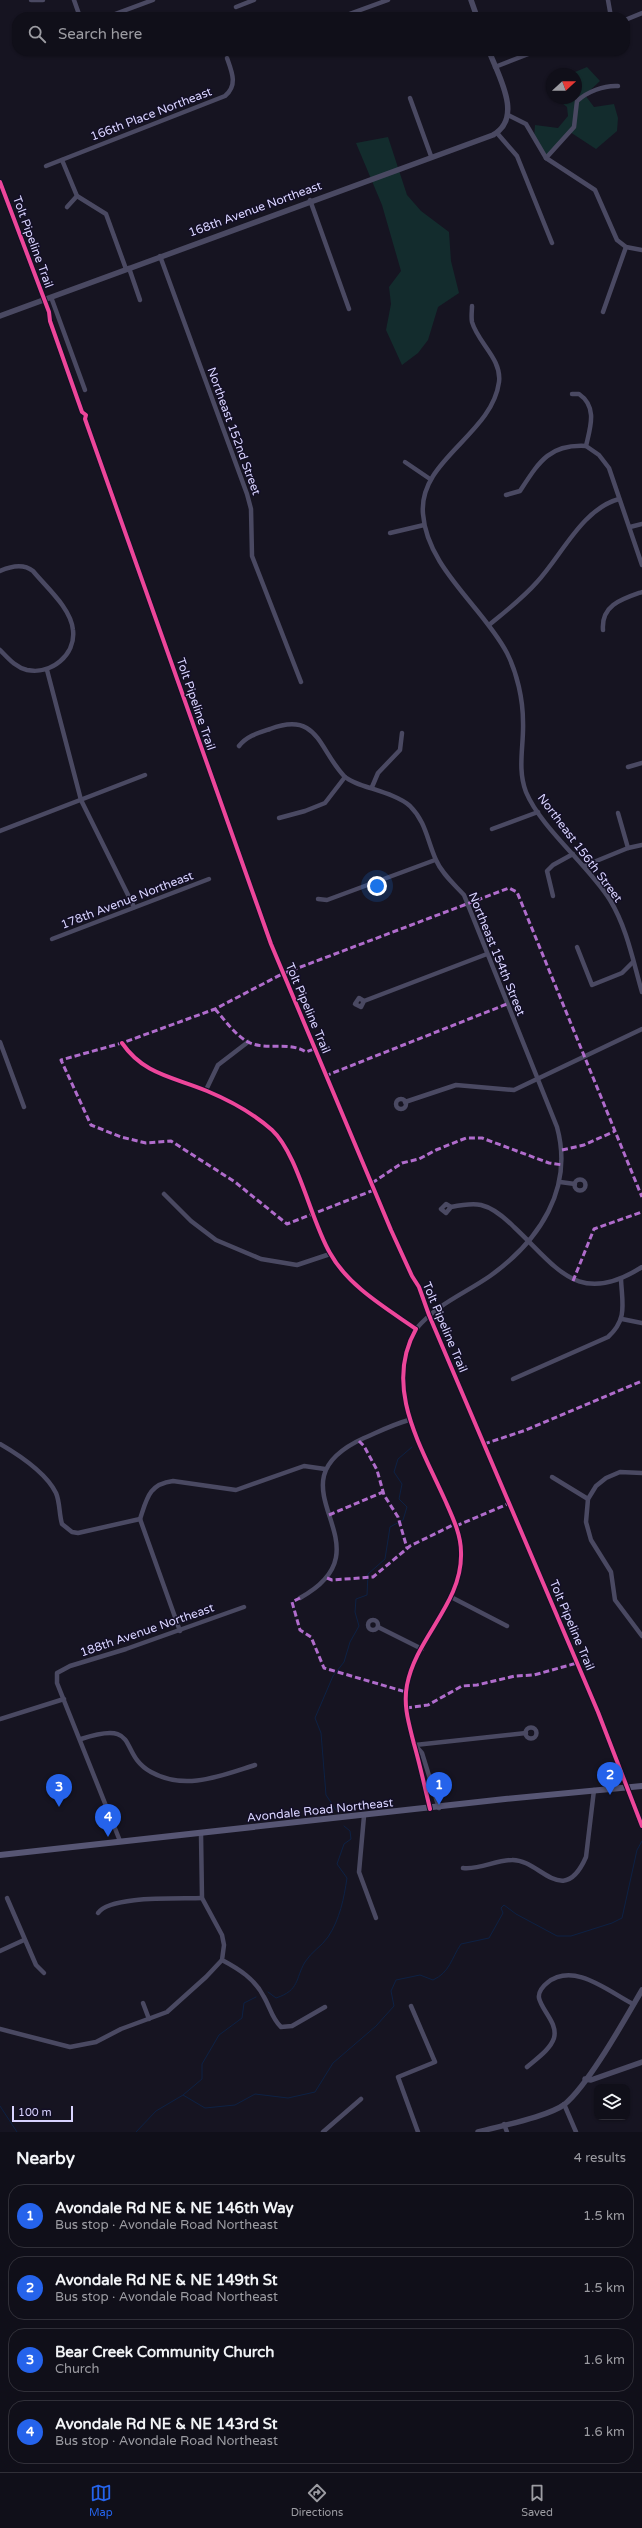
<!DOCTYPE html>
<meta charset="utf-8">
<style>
body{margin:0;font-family:"Varela Round",sans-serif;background:#1e1d26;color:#f1f3f6}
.controls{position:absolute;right:12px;bottom:12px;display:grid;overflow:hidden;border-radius:8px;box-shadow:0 1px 3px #0004}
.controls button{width:36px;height:36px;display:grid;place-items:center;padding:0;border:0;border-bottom:1px solid #302f38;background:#100f19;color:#f1f3f6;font:20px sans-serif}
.compass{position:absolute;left:546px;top:68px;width:36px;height:36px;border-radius:50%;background:#100f19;box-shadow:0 1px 3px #0004;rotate:69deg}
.scale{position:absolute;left:12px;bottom:10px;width:61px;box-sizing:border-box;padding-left:4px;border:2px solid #d9d4ff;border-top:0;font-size:11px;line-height:14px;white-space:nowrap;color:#d9d4ff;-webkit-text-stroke:3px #130f26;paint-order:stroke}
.you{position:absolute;left:377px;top:886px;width:14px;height:14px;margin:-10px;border:3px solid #fff;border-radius:50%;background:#1a73e8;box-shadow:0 0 0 6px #1a73e833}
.badge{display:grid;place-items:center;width:26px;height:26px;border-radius:50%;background:#2563eb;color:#fff;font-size:13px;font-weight:700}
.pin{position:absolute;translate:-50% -33px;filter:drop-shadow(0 1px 2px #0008)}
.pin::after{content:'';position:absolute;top:21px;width:14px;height:12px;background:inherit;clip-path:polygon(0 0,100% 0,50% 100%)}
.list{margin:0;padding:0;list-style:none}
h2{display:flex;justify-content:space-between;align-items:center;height:52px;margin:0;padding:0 16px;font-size:17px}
h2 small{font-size:13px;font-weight:400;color:#9c9ca2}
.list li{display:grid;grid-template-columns:26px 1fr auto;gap:12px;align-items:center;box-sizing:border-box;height:64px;margin:0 8px 8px;padding:0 8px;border:1px solid #302f38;border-radius:16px}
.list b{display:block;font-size:15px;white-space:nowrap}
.list p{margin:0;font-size:13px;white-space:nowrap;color:#9c9ca2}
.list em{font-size:13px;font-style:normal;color:#9c9ca2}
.icon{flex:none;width:22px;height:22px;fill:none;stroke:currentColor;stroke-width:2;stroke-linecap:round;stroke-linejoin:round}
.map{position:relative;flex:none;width:642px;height:2132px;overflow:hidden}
.search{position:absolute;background:#100f19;box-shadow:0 1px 3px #0004;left:12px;right:12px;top:12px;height:44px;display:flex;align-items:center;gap:10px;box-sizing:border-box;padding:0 14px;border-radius:16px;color:#9c9ca2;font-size:15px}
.sheet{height:340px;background:#100f19}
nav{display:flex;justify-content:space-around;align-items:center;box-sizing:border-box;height:56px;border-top:1px solid #302f38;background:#100f19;font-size:11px;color:#9c9ca2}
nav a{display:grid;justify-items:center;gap:2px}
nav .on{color:#2563eb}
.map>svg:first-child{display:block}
.green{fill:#132c2d}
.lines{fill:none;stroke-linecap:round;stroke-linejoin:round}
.stream{stroke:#0d2144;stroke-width:1}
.minor{stroke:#4a4962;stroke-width:4.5}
.tertiary{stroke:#4a4962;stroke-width:5.5}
.secondary{stroke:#575674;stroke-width:6}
.quiet{stroke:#b06ccc;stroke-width:3;stroke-dasharray:6 3;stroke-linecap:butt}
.cycleway-casing{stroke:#130f26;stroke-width:6}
.cycleway{stroke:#ed469a;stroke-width:4}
.labels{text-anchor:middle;stroke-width:3;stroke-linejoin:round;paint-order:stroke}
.street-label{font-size:12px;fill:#d9d4ff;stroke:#130f26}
</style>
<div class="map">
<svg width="642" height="2132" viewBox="0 0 642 2132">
<rect width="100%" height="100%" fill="#161421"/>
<g class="green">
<polygon points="587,67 600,81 585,95 594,107 614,104 618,118 617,131 596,149 570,132 546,158 534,138 535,125 558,128 568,116 567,107 556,98 576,98 575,72"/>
<polygon points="388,137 407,195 421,211 449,232 451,261 459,293 438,307 428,340 418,353 402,365 386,330 391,304 389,287 401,271 382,205 356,143"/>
</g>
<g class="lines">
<g class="stream">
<polyline points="338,1813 326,1795 321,1733 315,1718 333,1676 344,1662 350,1642 359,1626 355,1612 356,1599 367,1595 368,1574 385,1559 390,1527 403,1520 407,1507 399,1499 402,1484 394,1472 398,1459 412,1447"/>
<path d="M268 1992 276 1998C300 1990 295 1979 305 1962 311 1952 322 1946 328 1937 340 1919 344 1898 347 1878L337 1864 344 1844 351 1839 350 1831 344 1826"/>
<polyline points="183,2095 202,2079 202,2064 219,2035 242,2018 244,2003 256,1997"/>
<polyline points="0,2106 17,2132"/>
<path d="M136 2132 156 2111 183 2095 205 2108 235 2105 255 2094 288 2098 315 2092 333 2063 376 2026 394 2006 391 1991 396 1980 420 1975 433 1980C450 1972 451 1959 461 1944L489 1938 503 1913 501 1908 504 1905 516 1914 557 1936H571L612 1923 622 1918 637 1850 642 1841"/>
</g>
<g class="minor">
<polyline points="31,0 43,0"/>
<polyline points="74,0 80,17"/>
<polyline points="608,0 611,17"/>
<polyline points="236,7 254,0"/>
<polyline points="107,17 153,0"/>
<polyline points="341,17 388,0"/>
<polyline points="625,20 642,13"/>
<polyline points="495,67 536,51"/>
<polyline points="410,98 431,156"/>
<polyline points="508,115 526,124 546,158 595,190 617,240 626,247 642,250"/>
<polyline points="497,133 517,156 552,243"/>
<path d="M546 158 574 127 577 101C587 92 604 85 618 86"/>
<polyline points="62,160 77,196 106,214 126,269"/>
<path d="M46 166 225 96C238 85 232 72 227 58"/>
<polyline points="310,200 349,309"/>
<polyline points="67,207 77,196"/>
<polyline points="160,256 247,494 251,509 252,556 301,682"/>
<polyline points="129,268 140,300"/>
<polyline points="51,297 85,390"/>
<path d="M472 306C472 311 471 317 472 322 478 343 502 359 499 382 492 435 418 460 423 514 427 568 483 607 507 653 517 673 523 699 523 722 524 745 517 769 526 792 541 828 588 865 610 900 627 928 633 961 642 992"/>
<polyline points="603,312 626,247"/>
<path d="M572 394H579C598 407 590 428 586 446L599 455 609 468 642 565"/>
<polyline points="405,462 430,479"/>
<path d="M506 495 520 491C539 462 549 444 586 446"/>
<polyline points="630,527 642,524"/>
<polyline points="390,533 424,525"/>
<path d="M0 571C11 566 23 563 33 571 46 587 71 608 73 630 76 655 51 675 27 670 15 667 8 658 0 650"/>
<path d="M489 625C506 611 523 598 537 582 562 555 582 509 619 499"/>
<path d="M603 630C601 605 622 599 642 592"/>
<polyline points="47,670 81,800 134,907"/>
<path d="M239 746C247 736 258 733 270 729 318 711 318 748 344 776 355 787 393 791 410 806 426 822 427 840 436 860 442 874 454 884 464 895L557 1127C574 1189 539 1241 490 1276 464 1294 437 1304 416 1329"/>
<polyline points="628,767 642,763"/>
<polyline points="372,787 378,773 400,750 402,733"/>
<polyline points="618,813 628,848"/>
<polyline points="279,818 305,811 325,803 345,777"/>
<polyline points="492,829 538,812"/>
<polyline points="0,831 145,775"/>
<polyline points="584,866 628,848 642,845"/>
<polyline points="553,896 547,871 553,865 573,854"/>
<polyline points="318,899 327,900 435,860"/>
<polyline points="52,939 209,879"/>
<polyline points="577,947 592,985 622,973 633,962"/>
<polyline points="364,1001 359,998 355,1004 361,1007 364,1001 487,954"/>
<polyline points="0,1042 24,1107"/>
<path d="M122 1043C144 1075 174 1077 207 1091 231 1101 253 1113 272 1130 298 1154 311 1221 330 1253 348 1286 386 1308 416 1329 383 1387 421 1446 445 1500 452 1516 461 1534 461 1552 463 1603 416 1637 407 1685 403 1706 409 1724 414 1744 420 1765 425 1788 430 1809"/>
<polyline points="206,1090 218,1065 248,1042"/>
<circle cx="401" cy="1104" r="5"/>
<polyline points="405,1102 456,1085 514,1090 642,1029"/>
<circle cx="580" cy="1185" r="5.5"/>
<polyline points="560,1182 575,1184"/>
<polyline points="164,1194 191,1221 216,1240 261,1259 297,1265 330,1254"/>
<path d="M451 1207 446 1213 441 1209 446 1204 451 1207C461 1205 471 1203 481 1205 494 1208 505 1218 514 1227 557 1267 578 1308 642 1267"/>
<polyline points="622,1319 642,1323"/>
<path d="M513 1379 608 1337C628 1319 622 1303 621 1279"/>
<path d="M0 1444C19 1455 46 1473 56 1493 60 1502 59 1514 62 1524L72 1532 78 1533 140 1519"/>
<polyline points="642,1473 620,1472 606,1478 596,1486 588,1499 586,1522 591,1540 611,1572 615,1600 642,1636"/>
<polyline points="552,1477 588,1499"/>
<path d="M140 1519C147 1498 149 1484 173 1481L236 1490 304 1466 325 1469"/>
<polyline points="140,1519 180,1631"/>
<polyline points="451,1597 507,1626"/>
<path d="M300 1598C396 1545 261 1485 364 1438 378 1432 394 1424 409 1420"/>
<circle cx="373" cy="1625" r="5"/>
<polyline points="378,1627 422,1649"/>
<polyline points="0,1719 64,1699"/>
<circle cx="531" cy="1733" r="5.5"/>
<path d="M81 1739C142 1719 117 1753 151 1772 185 1791 220 1776 255 1765"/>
<polyline points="415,1745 526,1733"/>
<polyline points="415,1745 422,1753 439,1808"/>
<polyline points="364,1816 359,1872 376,1918"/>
<path d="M201 1834 202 1898 222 1935 224 1945 222 1960C239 1969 255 1979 264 1997 270 2007 272 2019 281 2027L292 2026 325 2007"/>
<polyline points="120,1841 57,1683 57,1673 70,1666 126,1649 244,1607"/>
<path d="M463 1868C480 1870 495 1860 512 1860 540 1859 563 1909 586 1857L594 1790"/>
<polyline points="7,1898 36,1965 44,1973"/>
<path d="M98 1913C110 1895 180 1899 202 1898"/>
<polyline points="0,1951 24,1940"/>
<polyline points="143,2003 149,2019"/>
<polyline points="411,2006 435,2062 398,2077 418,2132"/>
<polyline points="0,2029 70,2047 96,2042 121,2029 167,2012 206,1977 222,1960"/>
<path d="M527 2067C536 2059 550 2050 554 2038 558 2023 542 2011 539 1998 538 1992 543 1986 547 1983 574 1961 609 1992 633 2004"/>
<polyline points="564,2104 576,2132"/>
<polyline points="504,2124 507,2132"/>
<polyline points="323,2132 361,2099"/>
</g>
<g class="tertiary">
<polyline points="471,0 477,17"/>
<path d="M0 316 493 135C524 118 498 75 489 51"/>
<polyline points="585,2079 591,2080 642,2062"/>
<path d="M478 2132C499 2126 548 2117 565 2104 589 2084 625 2019 642 1990"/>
</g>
<polyline class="secondary" points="0,1855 505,1799 642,1786"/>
<g class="quiet">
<path d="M215 1009C224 1019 235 1035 248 1042 266 1051 289 1041 306 1052L314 1049"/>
<polyline points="325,1076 507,1004"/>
<polyline points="562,1150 584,1145 615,1131"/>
<polyline points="372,1183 402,1163 419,1159 436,1150 466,1138 482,1138 549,1163 563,1165"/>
<polyline points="374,1190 287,1224 235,1182 171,1141 146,1143 121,1137 91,1125 61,1060 122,1043 215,1009 282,974 509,888 517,892 642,1197"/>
<polyline points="573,1281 594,1229 642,1212"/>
<polyline points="359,1441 364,1446 377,1470 384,1495 398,1517 407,1548"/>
<polyline points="484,1444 526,1430 642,1381"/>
<polyline points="329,1515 383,1492"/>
<polyline points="456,1526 510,1503"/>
<polyline points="327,1578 332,1580 373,1577 410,1546 455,1524"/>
<polyline points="300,1598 292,1602 300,1630 311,1637 324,1668 406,1692"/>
<polyline points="406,1708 428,1705 462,1686 477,1685 515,1676 534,1675 577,1663"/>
</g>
<g class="cycleway-casing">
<g id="cycleway">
<polyline points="0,182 49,312 50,321 82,412 86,415 85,419 271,944 391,1230 412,1276 419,1287 429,1315 598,1712 642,1826"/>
<path d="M122 1043C144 1075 174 1077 207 1091 231 1101 253 1113 272 1130 298 1154 311 1221 330 1253 348 1286 386 1308 416 1329 383 1387 421 1446 445 1500 452 1516 461 1534 461 1552 463 1603 416 1637 407 1685 403 1706 409 1724 414 1744 420 1765 425 1788 430 1809"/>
</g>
</g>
<use href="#cycleway" class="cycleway"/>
</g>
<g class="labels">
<g class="street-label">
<text transform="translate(151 114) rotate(-21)" y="4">166th Place Northeast</text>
<text transform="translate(255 209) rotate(-20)" y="4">168th Avenue Northeast</text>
<text transform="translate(33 242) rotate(70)" y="4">Tolt Pipeline Trail</text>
<text transform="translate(234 431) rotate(70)" y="4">Northeast 152nd Street</text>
<text transform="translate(196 704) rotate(71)" y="4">Tolt Pipeline Trail</text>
<text transform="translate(580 848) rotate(53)" y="4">Northeast 156th Street</text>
<text transform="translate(127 900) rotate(-21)" y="4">178th Avenue Northeast</text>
<text transform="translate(497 954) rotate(68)" y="4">Northeast 154th Street</text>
<text transform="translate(308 1008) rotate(67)" y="4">Tolt Pipeline Trail</text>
<text transform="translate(445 1327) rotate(67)" y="4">Tolt Pipeline Trail</text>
<text transform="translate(572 1625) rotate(67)" y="4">Tolt Pipeline Trail</text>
<text transform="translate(147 1630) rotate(-19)" y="4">188th Avenue Northeast</text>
<text transform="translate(320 1810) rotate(-6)" y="4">Avondale Road Northeast</text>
</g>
</g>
</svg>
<div class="controls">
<button><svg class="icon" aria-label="layers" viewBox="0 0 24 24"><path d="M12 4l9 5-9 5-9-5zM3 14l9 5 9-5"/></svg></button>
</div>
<svg class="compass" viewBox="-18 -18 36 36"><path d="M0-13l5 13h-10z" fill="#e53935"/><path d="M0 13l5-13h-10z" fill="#9c9ca2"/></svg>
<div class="scale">100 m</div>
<div class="you"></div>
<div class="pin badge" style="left:439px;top:1805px">1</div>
<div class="pin badge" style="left:610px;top:1795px">2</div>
<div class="pin badge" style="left:59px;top:1807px">3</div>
<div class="pin badge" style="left:108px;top:1837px">4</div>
<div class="search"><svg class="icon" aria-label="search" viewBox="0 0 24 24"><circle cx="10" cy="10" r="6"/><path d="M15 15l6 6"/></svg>Search here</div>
</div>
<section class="sheet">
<h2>Nearby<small>4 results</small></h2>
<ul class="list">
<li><span class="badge">1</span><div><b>Avondale Rd NE &amp; NE 146th Way</b><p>Bus stop · Avondale Road Northeast</p></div><em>1.5 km</em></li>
<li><span class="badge">2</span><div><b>Avondale Rd NE &amp; NE 149th St</b><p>Bus stop · Avondale Road Northeast</p></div><em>1.5 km</em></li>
<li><span class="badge">3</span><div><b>Bear Creek Community Church</b><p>Church</p></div><em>1.6 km</em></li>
<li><span class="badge">4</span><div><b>Avondale Rd NE &amp; NE 143rd St</b><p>Bus stop · Avondale Road Northeast</p></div><em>1.6 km</em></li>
</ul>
</section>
<nav>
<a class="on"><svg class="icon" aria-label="map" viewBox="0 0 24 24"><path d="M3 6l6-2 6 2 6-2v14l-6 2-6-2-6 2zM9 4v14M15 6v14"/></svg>Map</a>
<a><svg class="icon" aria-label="directions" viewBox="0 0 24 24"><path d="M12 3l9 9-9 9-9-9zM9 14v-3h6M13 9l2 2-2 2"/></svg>Directions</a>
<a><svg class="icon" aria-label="saved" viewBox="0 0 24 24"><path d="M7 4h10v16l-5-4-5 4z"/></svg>Saved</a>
</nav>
